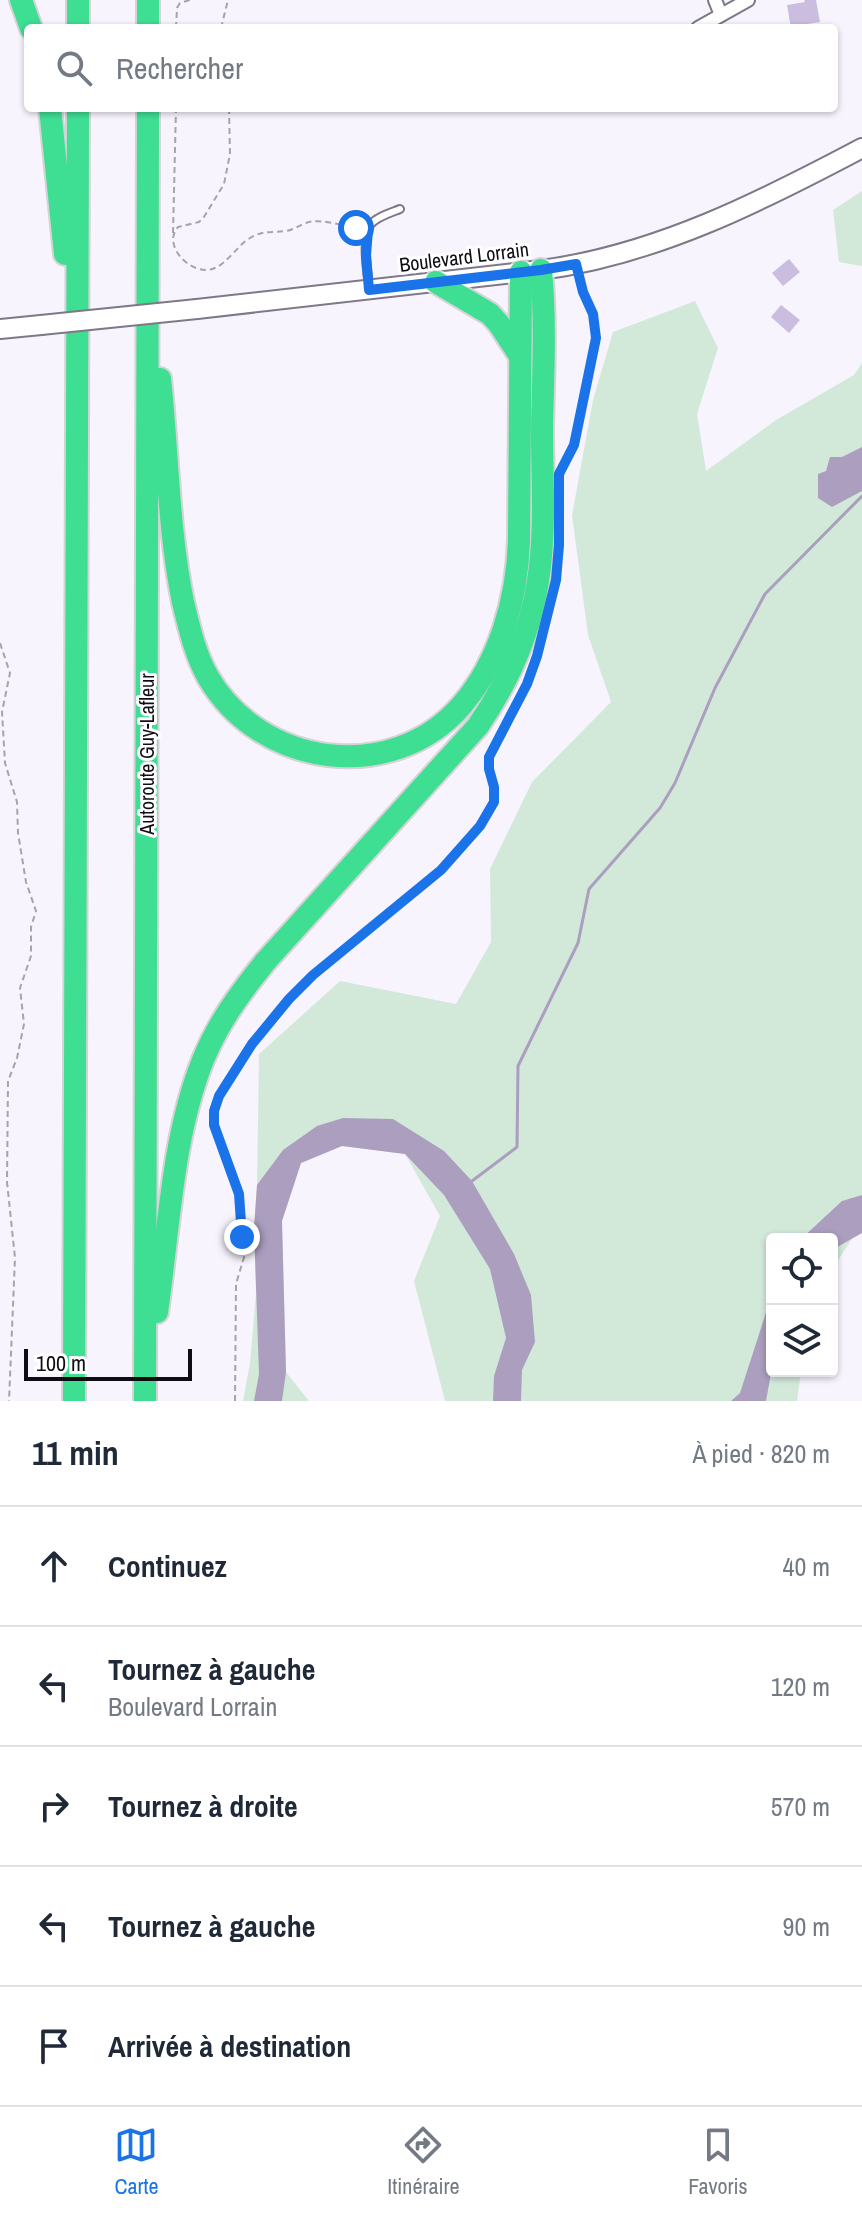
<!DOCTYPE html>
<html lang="fr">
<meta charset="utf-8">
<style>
body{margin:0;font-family:"Archivo Narrow",sans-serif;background:#f6f6f7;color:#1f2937}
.controls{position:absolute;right:24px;bottom:24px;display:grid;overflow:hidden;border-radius:8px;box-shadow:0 2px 6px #0004}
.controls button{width:72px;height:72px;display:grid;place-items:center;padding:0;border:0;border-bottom:2px solid #e0e1e3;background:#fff;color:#1f2937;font:40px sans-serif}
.scale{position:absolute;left:24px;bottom:20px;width:168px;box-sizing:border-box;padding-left:8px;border:4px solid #0f0d13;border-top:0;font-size:22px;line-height:28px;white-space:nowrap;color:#0f0d13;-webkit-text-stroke:6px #fff;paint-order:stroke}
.stop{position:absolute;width:24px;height:24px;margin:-18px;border:6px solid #1a73e8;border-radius:50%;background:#fff}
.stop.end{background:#1a73e8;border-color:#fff;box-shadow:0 2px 8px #0008}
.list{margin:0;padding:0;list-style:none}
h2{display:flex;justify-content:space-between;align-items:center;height:104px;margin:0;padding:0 32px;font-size:34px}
h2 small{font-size:26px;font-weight:400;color:#747a83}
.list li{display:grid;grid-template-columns:52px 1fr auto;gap:24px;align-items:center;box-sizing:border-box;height:120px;padding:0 32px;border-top:2px solid #e0e1e3}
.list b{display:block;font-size:30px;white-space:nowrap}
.list p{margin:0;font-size:26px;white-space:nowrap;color:#747a83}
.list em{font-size:26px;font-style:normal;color:#747a83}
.icon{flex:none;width:44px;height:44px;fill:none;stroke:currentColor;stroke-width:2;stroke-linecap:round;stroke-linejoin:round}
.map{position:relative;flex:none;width:862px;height:1401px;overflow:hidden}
.search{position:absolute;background:#fff;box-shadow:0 2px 6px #0004;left:24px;right:24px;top:24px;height:88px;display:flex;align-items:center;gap:20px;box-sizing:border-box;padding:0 28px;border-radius:8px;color:#747a83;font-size:30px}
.sheet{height:704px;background:#fff}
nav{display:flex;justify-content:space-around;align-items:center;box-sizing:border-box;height:112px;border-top:2px solid #e0e1e3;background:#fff;font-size:22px;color:#747a83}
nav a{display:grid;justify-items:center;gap:4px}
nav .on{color:#1a73e8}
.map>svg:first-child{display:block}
.green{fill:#d2e9da}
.water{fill:#ab9ebf}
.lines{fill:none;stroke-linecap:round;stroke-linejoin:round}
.stream{stroke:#ab9ebf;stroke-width:3}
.building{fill:#cbbde0}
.lane-casing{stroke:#7e7887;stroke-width:10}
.street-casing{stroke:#7e7887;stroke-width:16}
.secondary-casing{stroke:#7e7887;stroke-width:22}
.highway-casing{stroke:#d4d3d5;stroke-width:26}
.path{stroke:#a6a3ab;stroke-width:2;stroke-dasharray:6 4;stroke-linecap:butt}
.lane{stroke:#fff;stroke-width:6}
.street{stroke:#fff;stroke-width:12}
.secondary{stroke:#fff;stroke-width:18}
.highway{stroke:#3ede93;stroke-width:22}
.secondary-bridge-casing{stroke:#7e7887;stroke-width:22;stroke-linecap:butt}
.secondary-bridge{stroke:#fff;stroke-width:18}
.route{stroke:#1a73e8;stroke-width:10}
.labels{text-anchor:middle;stroke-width:6;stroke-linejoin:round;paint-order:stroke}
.street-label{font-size:20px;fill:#0f0d13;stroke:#fff}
</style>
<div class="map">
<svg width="862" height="1401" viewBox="0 0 862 1401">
<rect width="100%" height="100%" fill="#f8f4fe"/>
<g class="green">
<polygon points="862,191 862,266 839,262 833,210"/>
<polygon points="695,301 718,348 697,414 706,471 776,420 854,375 862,363 862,1233 853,1237 832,1270 832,1239 772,1239 772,1371 801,1371 797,1401 445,1401 414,1281 440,1216 405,1154 342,1146 301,1163 282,1221 286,1372 309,1401 243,1401 250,1363 256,1293 254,1228 257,1185 259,1054 340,981 456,1004 491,942 490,869 532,782 611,702 588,635 572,515 593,400 613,332"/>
</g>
<g class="water">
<polygon points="862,447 862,491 832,507 818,498 818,474 826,471 830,457 842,457"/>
<polygon points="343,1118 393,1119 444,1151 472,1181 514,1254 531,1295 535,1342 522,1370 521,1401 493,1401 494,1376 506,1338 490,1269 444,1195 405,1154 342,1146 301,1163 282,1221 286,1372 282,1401 254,1401 259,1374 254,1228 257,1185 283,1150 317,1126"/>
<polygon points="862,1195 862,1233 832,1250 832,1239 801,1239 842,1201"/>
<polygon points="772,1294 772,1368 766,1401 731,1401 740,1393"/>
</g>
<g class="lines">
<polyline class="stream" points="472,1181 517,1147 518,1066 578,943 589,889 660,808 675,783 715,688 765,594 862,496"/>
</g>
<g class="building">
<polygon points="804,0 816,0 820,22 801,25 802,28 791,28 787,5 805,2"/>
<polygon points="789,259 800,272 783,286 772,273"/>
<polygon points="781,305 800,320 789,333 771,317"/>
</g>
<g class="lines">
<g class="lane-casing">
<path id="lane" d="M369 286C367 271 362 238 370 225 376 217 390 213 400 209"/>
</g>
<g class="street-casing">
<g id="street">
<polyline points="715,0 721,15"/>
<polyline points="698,28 748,0"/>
</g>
</g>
<g class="secondary-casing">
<g id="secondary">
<path d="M197 309 541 270C656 255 762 201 862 148"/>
<polyline points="0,329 41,325"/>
</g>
</g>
<g class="highway-casing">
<g id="highway">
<polyline points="21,0 31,28"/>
<polyline points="78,28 78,0"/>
<polyline points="148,28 148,0"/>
<polyline points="50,108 65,254"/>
<polyline points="436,282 490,314 499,324 520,356"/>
<path d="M160 379C168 453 168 529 183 602 189 627 195 654 208 677 260 767 392 786 462 705 500 661 517 599 519 541L521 272"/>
<path d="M157 1312C169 1230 172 1137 203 1060 218 1023 240 993 265 962L478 726C508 682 530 634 538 581 546 531 542 479 542 429 543 376 546 323 541 270"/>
<polyline points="74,1401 78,108"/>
<polyline points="145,1401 148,108"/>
</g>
</g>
<g class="path">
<polyline points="176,28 177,8 180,3 190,0"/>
<polyline points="221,28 228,0"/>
<path d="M229 108 230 154 224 184 204 217 199 222 178 227C163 244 186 270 206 270 224 270 236 246 250 238 263 230 272 233 286 231 294 230 301 224 309 222 323 219 344 226 358 228"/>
<polyline points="173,233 176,108"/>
<polyline points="560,469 574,445 596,338 593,314 586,302 579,277"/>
<polyline points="0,643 10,673 2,712 5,763 17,802 18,833 26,882 36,911 31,927 31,956 20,988 24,1024 17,1058 8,1081 7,1182 15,1258 9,1401"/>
<polyline points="235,1401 236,1284 245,1254 239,1194 214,1125 214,1111 219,1096 252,1044 289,999 313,975 441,870 480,826 494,802 494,787 488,762 491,751 518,704 540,645"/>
</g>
<use href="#lane" class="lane"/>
<use href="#street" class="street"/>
<use href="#secondary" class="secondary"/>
<use href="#highway" class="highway"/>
<g class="secondary-bridge-casing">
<polyline id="secondary-bridge" points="41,325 197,309"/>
</g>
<use href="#secondary-bridge" class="secondary-bridge"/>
</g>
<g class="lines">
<polyline class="route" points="242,1237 239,1194 214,1125 214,1111 219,1096 252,1044 289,999 313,975 441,870 480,826 494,802 494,787 489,769 489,757 527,684 537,656 556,580 559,545 559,474 574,445 596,338 593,314 583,292 576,264 541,270 369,290 366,255 368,230 356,228"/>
</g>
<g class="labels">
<g class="street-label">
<text transform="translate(464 257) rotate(-7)" y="7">Boulevard Lorrain</text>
<text transform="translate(147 754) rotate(-90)" y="7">Autoroute Guy-Lafleur</text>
</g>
</g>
</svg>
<div class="controls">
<button><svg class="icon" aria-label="locate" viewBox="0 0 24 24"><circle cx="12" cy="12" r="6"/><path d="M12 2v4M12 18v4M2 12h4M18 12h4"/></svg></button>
<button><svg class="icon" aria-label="layers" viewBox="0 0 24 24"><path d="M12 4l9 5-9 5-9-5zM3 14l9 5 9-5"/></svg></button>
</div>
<div class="scale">100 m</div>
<div class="stop" style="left:356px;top:228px"></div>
<div class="stop end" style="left:242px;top:1237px"></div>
<div class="search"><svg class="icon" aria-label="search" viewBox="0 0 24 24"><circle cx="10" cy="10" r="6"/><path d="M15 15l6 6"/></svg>Rechercher</div>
</div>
<section class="sheet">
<h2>11 min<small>À pied · 820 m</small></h2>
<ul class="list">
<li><svg class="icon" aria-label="ahead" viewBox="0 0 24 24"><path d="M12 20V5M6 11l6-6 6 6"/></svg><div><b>Continuez</b></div><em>40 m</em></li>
<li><svg class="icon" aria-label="left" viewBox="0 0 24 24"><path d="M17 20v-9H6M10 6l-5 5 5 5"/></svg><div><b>Tournez à gauche</b><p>Boulevard Lorrain</p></div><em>120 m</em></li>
<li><svg class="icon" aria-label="right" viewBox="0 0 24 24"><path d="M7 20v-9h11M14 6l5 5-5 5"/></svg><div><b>Tournez à droite</b></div><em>570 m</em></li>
<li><svg class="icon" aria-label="left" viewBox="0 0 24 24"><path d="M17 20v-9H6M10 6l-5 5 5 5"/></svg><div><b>Tournez à gauche</b></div><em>90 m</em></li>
<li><svg class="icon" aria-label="arrive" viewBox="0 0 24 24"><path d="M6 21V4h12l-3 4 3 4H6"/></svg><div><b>Arrivée à destination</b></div></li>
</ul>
</section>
<nav>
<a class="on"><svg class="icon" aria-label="map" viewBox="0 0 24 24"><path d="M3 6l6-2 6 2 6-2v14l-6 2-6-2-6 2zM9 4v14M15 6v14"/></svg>Carte</a>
<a><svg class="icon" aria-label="directions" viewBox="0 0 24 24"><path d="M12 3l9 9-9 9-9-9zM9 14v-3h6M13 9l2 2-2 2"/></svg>Itinéraire</a>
<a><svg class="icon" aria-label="saved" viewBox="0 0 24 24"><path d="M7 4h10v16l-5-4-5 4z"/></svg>Favoris</a>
</nav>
